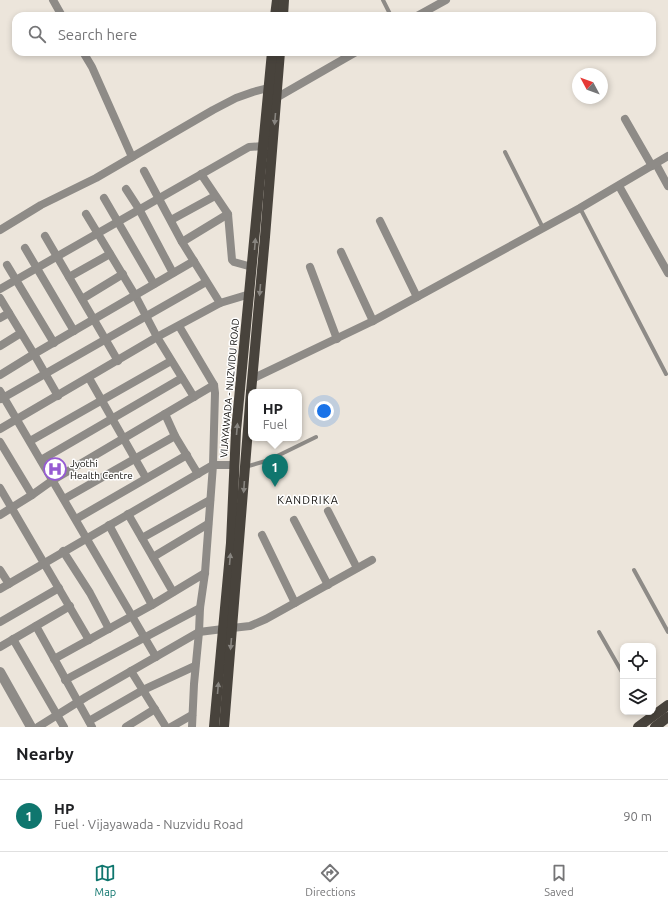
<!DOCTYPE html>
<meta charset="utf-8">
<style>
body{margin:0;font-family:Ubuntu,sans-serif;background:#f2f2f2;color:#202124}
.controls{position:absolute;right:12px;bottom:12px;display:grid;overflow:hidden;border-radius:8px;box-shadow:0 2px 6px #0003}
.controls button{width:36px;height:36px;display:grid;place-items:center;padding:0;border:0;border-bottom:1px solid #e0e0e0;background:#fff;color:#202124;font:20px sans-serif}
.compass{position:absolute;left:572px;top:68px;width:36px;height:36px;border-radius:50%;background:#fff;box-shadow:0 2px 6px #0003;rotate:311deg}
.you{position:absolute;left:324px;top:411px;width:14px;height:14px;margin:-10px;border:3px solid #fff;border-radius:50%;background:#1a73e8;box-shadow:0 0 0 6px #1a73e833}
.badge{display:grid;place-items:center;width:26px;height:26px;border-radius:50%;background:#0f766e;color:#fff;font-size:13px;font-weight:700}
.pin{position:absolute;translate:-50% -33px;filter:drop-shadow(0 1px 2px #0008)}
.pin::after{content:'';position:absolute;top:21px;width:14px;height:12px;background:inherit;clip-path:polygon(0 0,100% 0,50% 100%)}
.popup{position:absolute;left:248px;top:389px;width:54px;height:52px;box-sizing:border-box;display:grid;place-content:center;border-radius:8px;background:#fff;filter:drop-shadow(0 1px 3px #0005);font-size:13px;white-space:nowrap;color:#757577}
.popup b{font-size:15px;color:#202124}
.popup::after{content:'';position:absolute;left:50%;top:100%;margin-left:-8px;border:8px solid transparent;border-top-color:#fff}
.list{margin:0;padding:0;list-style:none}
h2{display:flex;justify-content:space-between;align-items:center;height:52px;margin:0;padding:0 16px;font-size:17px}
h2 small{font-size:13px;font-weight:400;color:#757577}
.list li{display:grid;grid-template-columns:26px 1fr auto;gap:12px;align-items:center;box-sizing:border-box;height:72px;padding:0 16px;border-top:1px solid #e0e0e0}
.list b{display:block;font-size:15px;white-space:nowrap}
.list p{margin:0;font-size:13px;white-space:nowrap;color:#757577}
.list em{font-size:13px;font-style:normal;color:#757577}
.icon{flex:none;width:22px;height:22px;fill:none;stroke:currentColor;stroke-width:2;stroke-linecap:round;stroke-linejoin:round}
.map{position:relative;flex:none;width:668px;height:727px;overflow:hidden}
.search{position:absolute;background:#fff;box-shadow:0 2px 6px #0003;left:12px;right:12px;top:12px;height:44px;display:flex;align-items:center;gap:10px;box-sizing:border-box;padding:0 14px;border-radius:12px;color:#757577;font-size:15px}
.sheet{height:124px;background:#fff}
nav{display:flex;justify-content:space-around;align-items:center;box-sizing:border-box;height:56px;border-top:1px solid #e0e0e0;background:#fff;font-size:11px;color:#757577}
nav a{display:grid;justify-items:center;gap:2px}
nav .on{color:#0f766e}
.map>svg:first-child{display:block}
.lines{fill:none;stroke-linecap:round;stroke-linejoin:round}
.service{stroke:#8e8b87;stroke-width:4}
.minor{stroke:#8e8b87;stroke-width:8}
.tertiary{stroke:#8e8b87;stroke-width:10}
.primary{stroke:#48433c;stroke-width:10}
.oneway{fill:#888580}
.labels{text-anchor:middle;stroke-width:3;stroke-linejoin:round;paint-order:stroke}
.street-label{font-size:10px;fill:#0f0d0a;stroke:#fff}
.poi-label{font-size:10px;fill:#0f0d0a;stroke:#fff;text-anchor:start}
.neighbourhood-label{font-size:11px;letter-spacing:1px;fill:#0f0d0a;stroke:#fff}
</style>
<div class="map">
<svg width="668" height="727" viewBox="0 0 668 727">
<rect width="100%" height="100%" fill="#ece5db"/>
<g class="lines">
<g class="service">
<polyline points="383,0 391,16"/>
<polyline points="505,152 543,228"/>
<polyline points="580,208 666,374"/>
<polyline points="245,467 269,460 316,437"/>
<polyline points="634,570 668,632"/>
<polyline points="599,632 623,674"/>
</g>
<g class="minor">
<polyline points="53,0 62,16"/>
<polyline points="417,16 446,0"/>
<polyline points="83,52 92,67 132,157"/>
<polyline points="276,98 356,52"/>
<polyline points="625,119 652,166"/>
<polyline points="656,164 668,186"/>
<polyline points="144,171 182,242 220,303"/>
<polyline points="201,174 228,214 232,260 234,262 252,267"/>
<polyline points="619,186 668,273"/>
<polyline points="126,189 139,209 173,273"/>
<polyline points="104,198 154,284"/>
<polyline points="86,214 135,295 157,337 194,397"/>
<polyline points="171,220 215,196"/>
<polyline points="380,221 417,297"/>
<polyline points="0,230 41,205 96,178 213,110 236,98 253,92 268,88"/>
<polyline points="45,236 118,361"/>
<polyline points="182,242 228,214"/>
<polyline points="25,248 74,331"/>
<polyline points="341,252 373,321"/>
<polyline points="7,265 54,343"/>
<polyline points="310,267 337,339"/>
<polyline points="69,277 110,254"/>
<polyline points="0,289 249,147 263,146"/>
<polyline points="0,298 34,354 0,375"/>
<polyline points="82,299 123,274"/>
<polyline points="0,318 9,313"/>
<polyline points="179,326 214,385 215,393 213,465 205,573 200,608 199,632 194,684 192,727"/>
<polyline points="0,346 21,333"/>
<polyline points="89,378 146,478"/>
<polyline points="252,379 373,321 580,208 668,156"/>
<polyline points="0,391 156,657"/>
<polyline points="58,396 34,354 194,261"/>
<polyline points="1,399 206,282"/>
<polyline points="165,414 175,436 198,474"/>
<polyline points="0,429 157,337 220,303 250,294"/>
<polyline points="30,441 171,361"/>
<polyline points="0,442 32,495"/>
<polyline points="41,460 182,378"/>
<polyline points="0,488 89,640"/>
<polyline points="64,499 175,436"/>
<polyline points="328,511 357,568"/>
<polyline points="128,514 173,592"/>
<polyline points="0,515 32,495 53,480 214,385"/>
<polyline points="76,519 187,455"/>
<polyline points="294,520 328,585"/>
<polyline points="109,525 152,605"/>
<polyline points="262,535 295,603"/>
<polyline points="142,538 210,500"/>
<polyline points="63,551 90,593 109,629"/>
<polyline points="153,557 208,524"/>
<polyline points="0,570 9,584"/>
<polyline points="0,589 213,465 235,465"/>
<polyline points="0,622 59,588"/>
<polyline points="36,626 92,727"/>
<polyline points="232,628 250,626 266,619 372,560"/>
<polyline points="13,639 64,727"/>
<polyline points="0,647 70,606"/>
<polyline points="54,659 152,605 205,573"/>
<polyline points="131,671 166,727"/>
<polyline points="65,680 200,608"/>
<polyline points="89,721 143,690 195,666"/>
<polyline points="38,727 86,697 199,632 223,629"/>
<polyline points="126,727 155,709"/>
<polyline points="171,727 192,715"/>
</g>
<polyline class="tertiary" points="0,672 31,727"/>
<g class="primary">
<polyline points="275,16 277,0"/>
<polyline points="283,16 284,0"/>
<polyline points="251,392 265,237 280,52"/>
<polyline points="214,727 231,543 236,431 272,52"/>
<polyline points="224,727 251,392"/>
<polyline points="638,727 668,705"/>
<polyline points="655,727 668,717"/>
</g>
</g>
<defs><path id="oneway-solid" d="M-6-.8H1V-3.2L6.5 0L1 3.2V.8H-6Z"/></defs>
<g class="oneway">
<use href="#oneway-solid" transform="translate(275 119) rotate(95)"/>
<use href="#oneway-solid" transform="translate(255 244) rotate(-85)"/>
<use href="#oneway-solid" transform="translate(260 290) rotate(95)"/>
<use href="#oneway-solid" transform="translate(237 429) rotate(-85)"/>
<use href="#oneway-solid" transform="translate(244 487) rotate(94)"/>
<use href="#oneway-solid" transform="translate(230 559) rotate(-85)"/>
<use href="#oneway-solid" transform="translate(231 644) rotate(95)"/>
<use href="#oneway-solid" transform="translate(218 688) rotate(-85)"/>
</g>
<defs>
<g id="hospital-ring" transform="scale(1.15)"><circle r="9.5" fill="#fff" stroke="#965bd2" stroke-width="1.5"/><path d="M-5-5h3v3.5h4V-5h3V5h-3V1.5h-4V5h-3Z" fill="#965bd2"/></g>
</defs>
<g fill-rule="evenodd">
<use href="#hospital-ring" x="55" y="469"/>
</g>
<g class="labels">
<g class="street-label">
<text transform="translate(229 388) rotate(-85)" y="4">VIJAYAWADA - NUZVIDU ROAD</text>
</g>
<g class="poi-label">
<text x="70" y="467">Jyothi<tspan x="70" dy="12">Health Centre</tspan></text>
</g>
<g class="neighbourhood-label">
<text x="308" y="504">KANDRIKA</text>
</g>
</g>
</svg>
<div class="controls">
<button><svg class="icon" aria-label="locate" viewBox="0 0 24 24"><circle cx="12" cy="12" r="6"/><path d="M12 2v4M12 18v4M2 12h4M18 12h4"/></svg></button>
<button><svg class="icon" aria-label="layers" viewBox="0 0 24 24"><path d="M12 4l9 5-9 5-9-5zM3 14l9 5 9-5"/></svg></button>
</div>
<svg class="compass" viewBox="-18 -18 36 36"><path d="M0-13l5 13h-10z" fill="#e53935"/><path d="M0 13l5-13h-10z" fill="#757577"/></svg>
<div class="you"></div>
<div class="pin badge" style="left:275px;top:487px">1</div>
<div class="popup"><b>HP</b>Fuel</div>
<div class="search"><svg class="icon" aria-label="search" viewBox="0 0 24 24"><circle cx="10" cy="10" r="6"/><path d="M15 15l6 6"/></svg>Search here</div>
</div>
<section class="sheet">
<h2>Nearby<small></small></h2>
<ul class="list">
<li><span class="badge">1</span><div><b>HP</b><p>Fuel · Vijayawada - Nuzvidu Road</p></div><em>90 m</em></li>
</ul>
</section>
<nav>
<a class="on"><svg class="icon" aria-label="map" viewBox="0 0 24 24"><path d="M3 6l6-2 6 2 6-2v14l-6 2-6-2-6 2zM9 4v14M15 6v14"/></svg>Map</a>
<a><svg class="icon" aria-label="directions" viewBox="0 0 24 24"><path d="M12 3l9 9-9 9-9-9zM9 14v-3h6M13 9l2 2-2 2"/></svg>Directions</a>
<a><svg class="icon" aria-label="saved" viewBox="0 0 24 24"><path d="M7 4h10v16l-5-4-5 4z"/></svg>Saved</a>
</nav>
